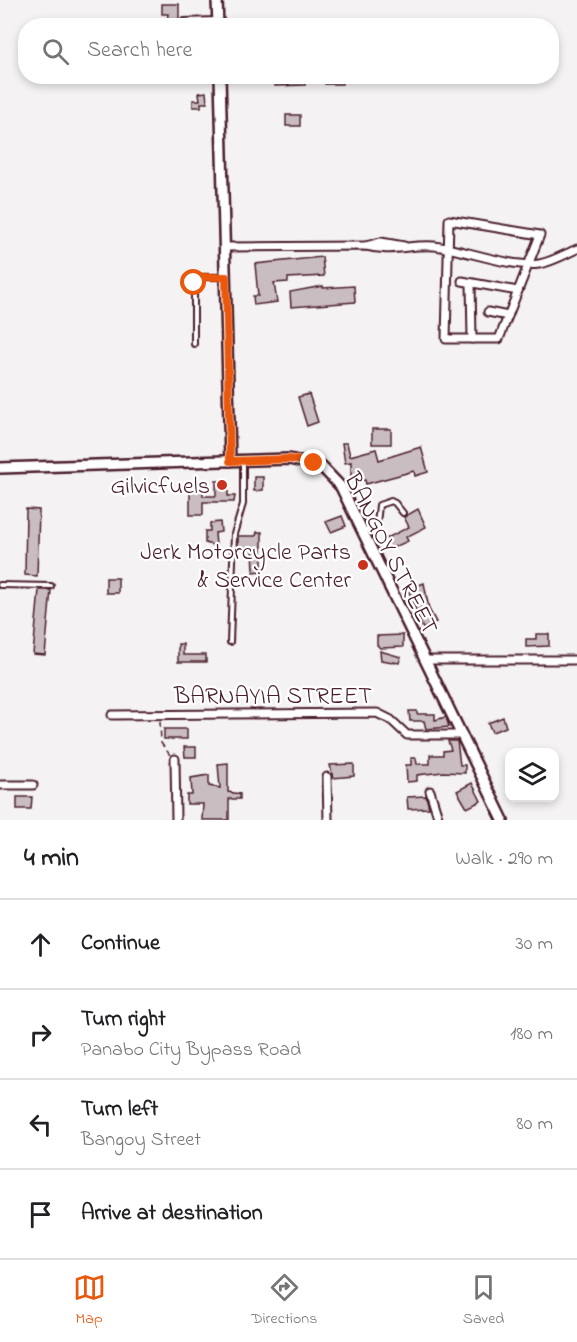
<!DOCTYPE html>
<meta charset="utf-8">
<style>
body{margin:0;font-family:"Indie Flower",sans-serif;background:#f6f6f6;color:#202124}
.controls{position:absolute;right:18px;bottom:18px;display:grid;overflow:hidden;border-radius:12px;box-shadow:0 3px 9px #0003}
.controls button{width:54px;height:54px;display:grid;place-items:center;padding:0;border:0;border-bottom:2px solid #e0e0e0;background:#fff;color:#202124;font:30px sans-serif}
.stop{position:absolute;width:18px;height:18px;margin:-14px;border:4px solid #ea580c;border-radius:50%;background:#fff}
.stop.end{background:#ea580c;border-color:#fff;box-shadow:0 2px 6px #0008}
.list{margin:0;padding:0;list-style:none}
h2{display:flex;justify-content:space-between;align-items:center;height:78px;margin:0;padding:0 24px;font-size:26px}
h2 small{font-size:20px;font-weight:400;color:#757577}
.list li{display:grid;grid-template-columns:39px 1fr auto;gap:18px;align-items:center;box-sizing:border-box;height:90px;padding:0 24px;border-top:2px solid #e0e0e0}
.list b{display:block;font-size:22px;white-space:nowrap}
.list p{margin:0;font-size:20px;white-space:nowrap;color:#757577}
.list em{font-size:20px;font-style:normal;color:#757577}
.icon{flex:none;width:33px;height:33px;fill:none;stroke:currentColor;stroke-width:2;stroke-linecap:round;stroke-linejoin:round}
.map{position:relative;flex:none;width:577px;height:820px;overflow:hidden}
.search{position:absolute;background:#fff;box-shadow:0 3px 9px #0003;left:18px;right:18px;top:18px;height:66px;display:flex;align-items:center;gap:15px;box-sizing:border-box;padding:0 21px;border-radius:24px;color:#757577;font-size:22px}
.sheet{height:438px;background:#fff}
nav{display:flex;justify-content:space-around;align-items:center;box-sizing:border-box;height:84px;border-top:2px solid #e0e0e0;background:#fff;font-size:16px;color:#757577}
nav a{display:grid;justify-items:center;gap:3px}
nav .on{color:#ea580c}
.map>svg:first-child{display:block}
.building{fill:#cabdc1;stroke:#4a1f2b;stroke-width:1.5}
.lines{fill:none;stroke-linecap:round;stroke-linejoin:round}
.lane-casing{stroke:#4a1f2b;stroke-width:8}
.street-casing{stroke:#4a1f2b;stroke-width:11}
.secondary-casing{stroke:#4a1f2b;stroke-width:14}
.path{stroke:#4a1f2b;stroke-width:1.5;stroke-dasharray:6 4.5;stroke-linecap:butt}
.lane{stroke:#fff;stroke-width:4}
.street{stroke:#fff;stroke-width:7}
.secondary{stroke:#fff;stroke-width:9}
.route{stroke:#ea580c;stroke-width:8}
.poi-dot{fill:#c8321e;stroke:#fff;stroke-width:2}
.labels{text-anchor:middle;stroke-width:4.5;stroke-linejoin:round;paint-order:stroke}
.poi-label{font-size:24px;fill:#4a1f2b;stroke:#fff;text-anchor:end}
.street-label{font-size:24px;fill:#4a1f2b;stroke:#fff}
</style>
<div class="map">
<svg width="577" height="820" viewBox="0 0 577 820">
<rect width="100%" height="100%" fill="#f4f2f2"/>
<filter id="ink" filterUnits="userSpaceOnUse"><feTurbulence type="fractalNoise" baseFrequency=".0167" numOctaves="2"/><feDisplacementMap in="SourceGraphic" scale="12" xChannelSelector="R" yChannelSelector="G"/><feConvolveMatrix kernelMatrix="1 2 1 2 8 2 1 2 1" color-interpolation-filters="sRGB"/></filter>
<g filter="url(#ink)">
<g class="building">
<polygon points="162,4 179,4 179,24 167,23 168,14 162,14"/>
<polygon points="278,76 305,76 305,85 275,86 275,79"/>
<rect x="325" y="76" width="17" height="8"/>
<polygon points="206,92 207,103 201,103 201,107 193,107 193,100 200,100 199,93"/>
<rect x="286" y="115" width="14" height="11"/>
<polygon points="322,257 324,276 288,278 288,282 274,283 277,302 254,305 253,296 258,296 255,264"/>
<polygon points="323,286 323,288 354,286 355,302 291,307 290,292"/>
<polygon points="309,394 318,422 307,426 298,397"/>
<rect x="372" y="429" width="19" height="15"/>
<polygon points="342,443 347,443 350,456 376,449 379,460 421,447 428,472 415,476 414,471 366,484 365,480 351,481 351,462 345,463"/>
<polygon points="254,477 263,477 263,490 254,491"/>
<polygon points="216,481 228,481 228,496 235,496 234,502 203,502 203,515 190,515 190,485 203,486 203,496 216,496"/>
<polygon points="26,509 39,510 37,576 25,575"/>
<polygon points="418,509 426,527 406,537 408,541 388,550 383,540 409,527 404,517"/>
<polygon points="342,516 346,526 331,532 326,522"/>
<polygon points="220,522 221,532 215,533 216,546 205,543 205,531 210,531 210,523"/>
<polygon points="257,532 262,532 262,571 254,572 253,548 238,547 238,536 256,536"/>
<rect x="106" y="578" width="12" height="15"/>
<polygon points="424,583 429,609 436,622 423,629 408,589"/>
<polygon points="39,590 51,590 45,655 33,654"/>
<polygon points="536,634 549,634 549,646 526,647 526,639 536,639"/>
<polygon points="403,635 403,647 380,648 377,645 377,636"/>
<polygon points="178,644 183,644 183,655 206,655 206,662 178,662"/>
<polygon points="380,651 401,657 399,663 381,660"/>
<polygon points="409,711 417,711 417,714 435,714 435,720 446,717 449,727 426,729 424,721 410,721"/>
<polygon points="503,717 506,727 492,732 488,723"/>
<rect x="164" y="729" width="23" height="10"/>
<polygon points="448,741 457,741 460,765 465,765 465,773 443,772 417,775 417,781 407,782 406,765 411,765 411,758 416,758 417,764 430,764 430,755 443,755 443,751 451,750"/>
<polygon points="184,747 196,747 196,757 185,757"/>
<polygon points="228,763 228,792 240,794 240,799 229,799 229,820 202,820 203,804 187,804 187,795 192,795 191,778 209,775 209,786 220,788 218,764"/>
<polygon points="354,764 354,776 333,778 330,765"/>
<polygon points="472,783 481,801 467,808 457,791"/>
<polygon points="426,796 429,808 408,809 407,797"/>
<polygon points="17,797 32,797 31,809 17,809"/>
</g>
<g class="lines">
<g class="lane-casing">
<g id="lane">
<polyline points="184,21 216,20"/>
<polyline points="194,344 194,283 201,277 225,277"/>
<polyline points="364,531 377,524 379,505 391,501 395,503 403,513"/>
<polyline points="0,585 51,586"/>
<polyline points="230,642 234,534 243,504 243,461"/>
</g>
</g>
<g class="street-casing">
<g id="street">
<polygon points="449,220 540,235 499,339 446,339"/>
<polyline points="366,246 381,242 404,246"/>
<path d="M225 247 366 246C390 253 410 244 434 246 464 249 510 268 539 264 552 262 565 254 577 249"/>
<polyline points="462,281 518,291"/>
<polyline points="471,283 472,339"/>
<polyline points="488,312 508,316"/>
<polyline points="426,660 577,660"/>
<polyline points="112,715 377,713 391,720 407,735 462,735"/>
<polyline points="175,759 176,820"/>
<polyline points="327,777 328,820"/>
<polyline points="0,785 33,785"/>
<polyline points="430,791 439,820"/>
</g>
</g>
<g class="secondary-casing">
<g id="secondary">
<polyline points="217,0 218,26"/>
<polyline points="220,76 230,461"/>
<polyline points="0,468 289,459 321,466 341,487 503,820"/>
</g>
</g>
<polyline class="path" points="160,721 161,743 170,755"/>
<use href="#lane" class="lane"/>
<use href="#street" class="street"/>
<use href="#secondary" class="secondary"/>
</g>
</g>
<g class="lines" filter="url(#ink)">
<polyline class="route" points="194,283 201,277 226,277 230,461 289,459 314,463"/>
</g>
<g class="poi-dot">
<circle cx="222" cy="485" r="6"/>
<circle cx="363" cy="565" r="6"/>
</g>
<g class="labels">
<g class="poi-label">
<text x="210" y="493">Gilvicfuels</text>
<text x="351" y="559">Jerk Motorcycle Parts<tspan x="351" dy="28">&amp; Service Center</tspan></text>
</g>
<g class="street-label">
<text transform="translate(392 553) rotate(63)" y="8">BANGOY STREET</text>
<text x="273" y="703">BARNAYIA STREET</text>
</g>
</g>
</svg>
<div class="controls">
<button><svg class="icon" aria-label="layers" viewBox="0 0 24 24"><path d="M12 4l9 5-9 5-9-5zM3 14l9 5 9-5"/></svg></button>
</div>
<div class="stop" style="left:194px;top:283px"></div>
<div class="stop end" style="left:314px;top:463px"></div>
<div class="search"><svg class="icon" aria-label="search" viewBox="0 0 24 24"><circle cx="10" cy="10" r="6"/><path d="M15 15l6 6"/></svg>Search here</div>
</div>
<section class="sheet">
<h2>4 min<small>Walk · 290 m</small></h2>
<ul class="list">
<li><svg class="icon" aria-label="ahead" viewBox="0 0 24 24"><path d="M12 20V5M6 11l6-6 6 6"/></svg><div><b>Continue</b></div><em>30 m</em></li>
<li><svg class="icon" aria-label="right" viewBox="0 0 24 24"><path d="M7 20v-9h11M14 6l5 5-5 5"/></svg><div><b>Turn right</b><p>Panabo City Bypass Road</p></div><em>180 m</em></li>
<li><svg class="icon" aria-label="left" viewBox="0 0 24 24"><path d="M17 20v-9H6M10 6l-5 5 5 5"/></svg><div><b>Turn left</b><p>Bangoy Street</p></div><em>80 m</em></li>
<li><svg class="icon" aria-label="arrive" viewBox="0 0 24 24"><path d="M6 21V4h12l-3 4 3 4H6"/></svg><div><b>Arrive at destination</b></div></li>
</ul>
</section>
<nav>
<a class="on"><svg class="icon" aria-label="map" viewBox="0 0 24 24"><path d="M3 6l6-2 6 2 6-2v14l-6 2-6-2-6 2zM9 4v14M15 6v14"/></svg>Map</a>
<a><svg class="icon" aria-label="directions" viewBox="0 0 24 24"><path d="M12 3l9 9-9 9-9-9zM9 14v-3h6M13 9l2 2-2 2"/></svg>Directions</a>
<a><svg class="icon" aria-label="saved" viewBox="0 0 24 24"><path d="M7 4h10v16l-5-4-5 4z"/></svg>Saved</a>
</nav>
